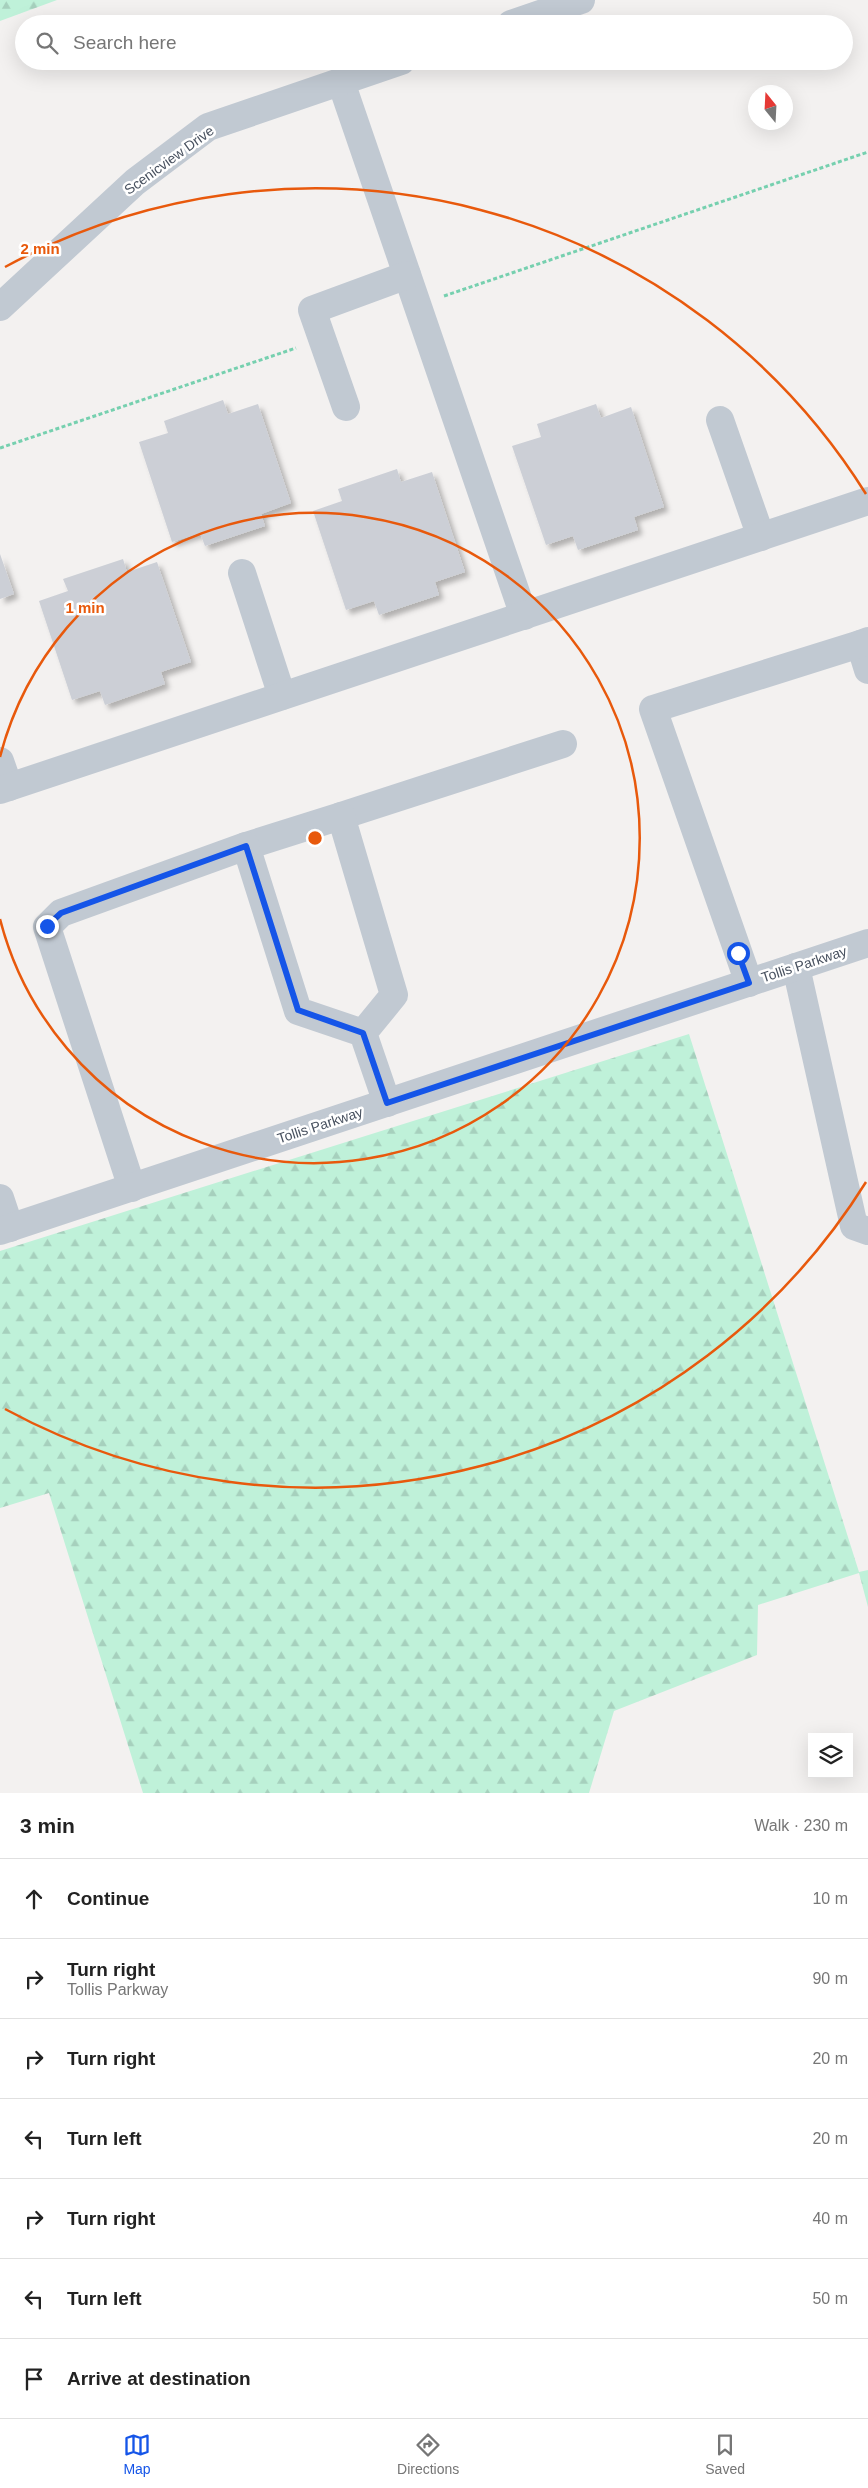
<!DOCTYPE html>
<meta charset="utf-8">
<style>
body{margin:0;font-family:Arial,sans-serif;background:#f6f6f6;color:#222}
.controls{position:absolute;right:15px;bottom:15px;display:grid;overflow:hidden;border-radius:0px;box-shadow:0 5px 20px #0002}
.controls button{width:45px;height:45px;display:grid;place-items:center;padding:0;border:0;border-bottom:1px solid #e0e0e0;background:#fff;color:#222;font:25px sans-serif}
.compass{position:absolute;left:748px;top:85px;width:45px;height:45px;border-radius:50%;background:#fff;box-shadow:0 5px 20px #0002;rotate:342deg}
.stop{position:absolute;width:15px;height:15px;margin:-11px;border:4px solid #1555e8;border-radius:50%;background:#fff}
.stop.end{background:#1555e8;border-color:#fff;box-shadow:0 1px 5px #0008}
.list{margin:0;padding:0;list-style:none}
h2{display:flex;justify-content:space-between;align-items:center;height:65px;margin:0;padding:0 20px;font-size:21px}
h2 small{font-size:16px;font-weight:400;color:#767676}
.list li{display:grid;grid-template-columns:32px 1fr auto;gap:15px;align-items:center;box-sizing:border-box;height:80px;padding:0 20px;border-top:1px solid #e0e0e0}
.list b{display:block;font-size:19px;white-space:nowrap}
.list p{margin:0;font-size:16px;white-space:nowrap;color:#767676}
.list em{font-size:16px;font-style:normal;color:#767676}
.icon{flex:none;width:28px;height:28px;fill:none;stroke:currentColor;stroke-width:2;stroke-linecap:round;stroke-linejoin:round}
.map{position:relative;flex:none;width:868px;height:1793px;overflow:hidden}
.search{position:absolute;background:#fff;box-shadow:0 5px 20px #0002;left:15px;right:15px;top:15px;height:55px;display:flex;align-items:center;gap:12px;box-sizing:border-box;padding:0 18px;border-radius:28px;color:#767676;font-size:19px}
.sheet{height:625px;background:#fff}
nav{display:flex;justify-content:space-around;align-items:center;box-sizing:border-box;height:70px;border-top:1px solid #e0e0e0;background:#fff;font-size:14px;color:#767676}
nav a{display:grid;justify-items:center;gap:2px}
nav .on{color:#1555e8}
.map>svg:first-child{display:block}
.forest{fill:url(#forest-firs)}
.building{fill:#cccfd6;filter:url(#shadow)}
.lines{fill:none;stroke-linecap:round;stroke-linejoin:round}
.path{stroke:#76d0af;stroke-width:3;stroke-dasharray:4 2.5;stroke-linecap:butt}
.minor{stroke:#c1c9d2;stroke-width:28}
.route{stroke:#1555e8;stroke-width:6}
.ring{fill:none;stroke:#e8590c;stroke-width:2.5}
.labels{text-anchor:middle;stroke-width:5;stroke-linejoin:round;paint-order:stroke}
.street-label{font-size:14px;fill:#48515f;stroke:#fff}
.centre{fill:#e8590c;stroke:#fff;stroke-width:2.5}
.ring-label{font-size:15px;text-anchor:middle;font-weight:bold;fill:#e8590c;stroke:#fff;stroke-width:5;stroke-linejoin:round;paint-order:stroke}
</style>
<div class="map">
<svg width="868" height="1793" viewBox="0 0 868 1793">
<defs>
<pattern id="forest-firs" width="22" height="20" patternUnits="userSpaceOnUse" patternTransform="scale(1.25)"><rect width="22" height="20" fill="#bff1d9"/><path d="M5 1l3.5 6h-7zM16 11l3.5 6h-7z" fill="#a6d0bd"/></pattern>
<filter id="shadow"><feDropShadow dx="4.5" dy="4.5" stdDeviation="2.5" flood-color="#0004"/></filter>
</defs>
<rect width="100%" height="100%" fill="#f3f1f0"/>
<g class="forest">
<polygon points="0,0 57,0 0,21"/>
<polygon points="689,1034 859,1572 868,1570 868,1607 859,1573 758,1605 757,1655 614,1711 589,1793 143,1793 49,1493 0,1508 0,1251"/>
</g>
<g class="building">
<polygon points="223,400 228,414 258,404 291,503 261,514 265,526 205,546 200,533 172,542 139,442 168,433 164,421"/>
<polygon points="596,404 601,418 631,407 664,507 634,517 638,530 578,550 573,536 546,545 512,446 541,437 537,424"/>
<polygon points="397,469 401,482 432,472 465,572 435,582 439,595 379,615 374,601 346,610 313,511 342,501 338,489"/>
<polygon points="0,554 14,594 0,599"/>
<polygon points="123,559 127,572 157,562 191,662 161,672 165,684 105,705 100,691 72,700 39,601 68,591 63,579"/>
</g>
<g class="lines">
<g class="path">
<polyline points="444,296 868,152"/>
<polyline points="0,448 296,348"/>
</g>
<g class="minor">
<polyline points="511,24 581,0"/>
<polyline points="341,82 524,616"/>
<polyline points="0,307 135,182 208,127 401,61"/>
<polyline points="346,407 312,310 407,275"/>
<polyline points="720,420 761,537"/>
<polyline points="242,573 282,696"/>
<polyline points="868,641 860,644 868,670"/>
<polyline points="0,761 9,787"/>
<polyline points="0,790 868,501"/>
<polyline points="341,816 563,744"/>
<polyline points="796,967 854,1226 868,1231"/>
<polyline points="749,983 653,709 860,644"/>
<polyline points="363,1033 298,1011 246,846 341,816 394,995 363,1033 387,1103"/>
<polyline points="132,1188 47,927 61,913 246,846"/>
<polyline points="0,1198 10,1228"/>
<polyline points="0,1231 868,943"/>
</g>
</g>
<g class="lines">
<polyline class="route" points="47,926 61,913 246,846 298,1010 363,1033 387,1103 749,983 738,953"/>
</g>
<g class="ring">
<path d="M0 757A325 325 0 1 1 0 919"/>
<path d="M866 1182A650 650 0 0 1 5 1409M5 267A650 650 0 0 1 866 494"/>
</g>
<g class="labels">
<g class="street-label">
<text transform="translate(169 160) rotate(-36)" y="5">Scenicview Drive</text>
<text transform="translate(804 964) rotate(-18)" y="5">Tollis Parkway</text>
<text transform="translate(320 1125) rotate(-18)" y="5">Tollis Parkway</text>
</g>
</g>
<circle cx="315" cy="838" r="8" class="centre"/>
<g class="ring-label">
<text x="40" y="254">2 min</text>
<text x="85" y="613">1 min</text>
</g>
</svg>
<div class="controls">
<button><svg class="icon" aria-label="layers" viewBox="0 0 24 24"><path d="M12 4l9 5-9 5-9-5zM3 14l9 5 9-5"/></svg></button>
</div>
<svg class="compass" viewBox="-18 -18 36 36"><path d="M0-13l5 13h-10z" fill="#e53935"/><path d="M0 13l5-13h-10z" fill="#767676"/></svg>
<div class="stop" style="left:738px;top:953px"></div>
<div class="stop end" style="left:47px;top:926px"></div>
<div class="search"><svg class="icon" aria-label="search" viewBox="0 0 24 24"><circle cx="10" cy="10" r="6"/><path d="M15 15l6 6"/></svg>Search here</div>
</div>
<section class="sheet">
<h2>3 min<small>Walk · 230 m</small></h2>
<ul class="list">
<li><svg class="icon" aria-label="ahead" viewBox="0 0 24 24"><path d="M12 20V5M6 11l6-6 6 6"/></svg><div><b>Continue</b></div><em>10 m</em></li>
<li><svg class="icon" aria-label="right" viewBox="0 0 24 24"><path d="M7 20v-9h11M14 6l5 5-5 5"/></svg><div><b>Turn right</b><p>Tollis Parkway</p></div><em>90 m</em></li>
<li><svg class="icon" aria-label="right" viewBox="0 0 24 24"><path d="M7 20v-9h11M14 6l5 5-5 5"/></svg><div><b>Turn right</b></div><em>20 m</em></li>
<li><svg class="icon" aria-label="left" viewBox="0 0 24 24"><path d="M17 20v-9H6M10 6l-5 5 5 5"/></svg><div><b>Turn left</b></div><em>20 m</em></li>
<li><svg class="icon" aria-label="right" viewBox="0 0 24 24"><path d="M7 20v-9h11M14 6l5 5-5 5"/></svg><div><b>Turn right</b></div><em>40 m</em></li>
<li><svg class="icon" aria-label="left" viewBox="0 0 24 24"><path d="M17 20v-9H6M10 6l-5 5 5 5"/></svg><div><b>Turn left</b></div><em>50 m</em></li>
<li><svg class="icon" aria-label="arrive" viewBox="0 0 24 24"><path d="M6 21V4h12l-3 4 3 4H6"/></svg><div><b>Arrive at destination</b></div></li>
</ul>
</section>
<nav>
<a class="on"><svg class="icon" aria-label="map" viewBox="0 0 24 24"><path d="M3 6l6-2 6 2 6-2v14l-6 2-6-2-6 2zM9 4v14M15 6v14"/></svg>Map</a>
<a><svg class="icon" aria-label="directions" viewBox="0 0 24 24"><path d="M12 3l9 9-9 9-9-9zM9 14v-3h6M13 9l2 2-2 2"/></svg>Directions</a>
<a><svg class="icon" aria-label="saved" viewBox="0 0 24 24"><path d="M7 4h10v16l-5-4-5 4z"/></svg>Saved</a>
</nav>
